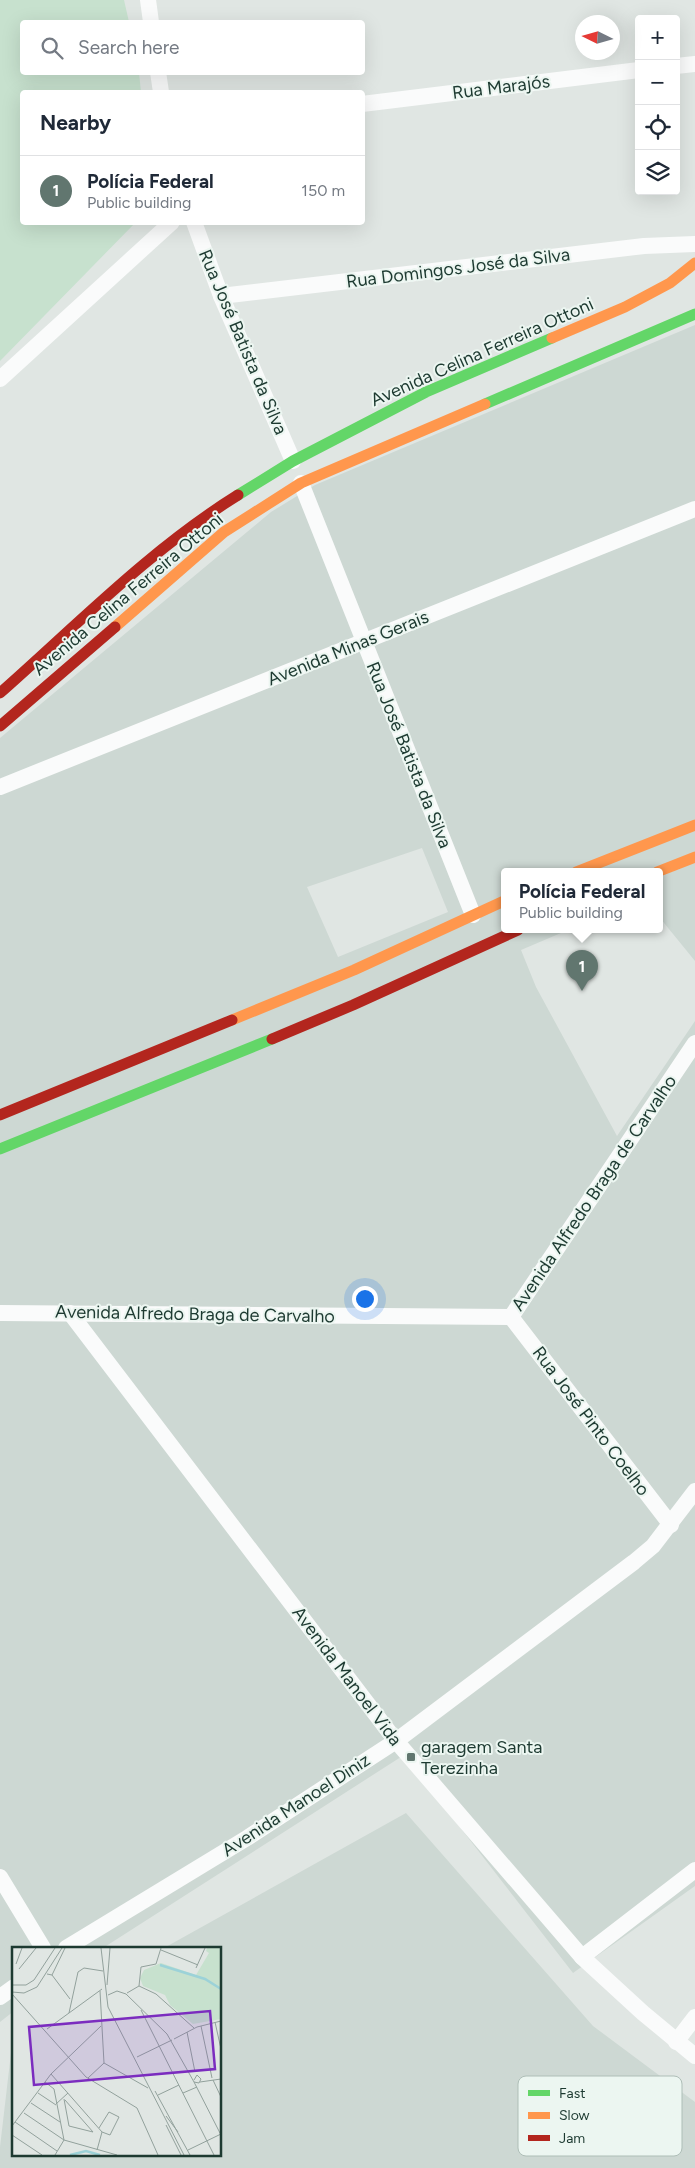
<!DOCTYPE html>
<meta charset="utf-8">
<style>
body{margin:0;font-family:Figtree,sans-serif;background:#f2f2f3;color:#1f2937}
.controls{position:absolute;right:15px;top:15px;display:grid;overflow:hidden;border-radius:5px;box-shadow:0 5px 20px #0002}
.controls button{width:45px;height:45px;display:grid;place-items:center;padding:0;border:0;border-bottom:1px solid #e0e1e3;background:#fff;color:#1f2937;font:25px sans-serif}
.compass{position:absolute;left:575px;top:15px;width:45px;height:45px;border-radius:50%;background:#fff;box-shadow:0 5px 20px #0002;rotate:275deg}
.you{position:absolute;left:364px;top:1298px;width:18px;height:18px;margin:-12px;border:4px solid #fff;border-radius:50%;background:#1a73e8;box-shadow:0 0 0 8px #1a73e833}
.badge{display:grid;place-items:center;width:32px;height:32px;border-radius:50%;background:#61766f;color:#fff;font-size:16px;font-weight:700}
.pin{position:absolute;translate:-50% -41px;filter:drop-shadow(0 1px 2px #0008)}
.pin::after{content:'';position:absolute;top:26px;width:18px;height:15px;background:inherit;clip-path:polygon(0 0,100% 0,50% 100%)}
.popup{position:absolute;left:501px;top:868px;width:162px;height:65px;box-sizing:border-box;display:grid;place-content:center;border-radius:5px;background:#fff;filter:drop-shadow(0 1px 4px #0005);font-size:16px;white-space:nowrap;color:#747a83}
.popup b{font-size:19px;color:#1f2937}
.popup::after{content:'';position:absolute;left:50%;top:100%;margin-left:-10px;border:10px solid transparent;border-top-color:#fff}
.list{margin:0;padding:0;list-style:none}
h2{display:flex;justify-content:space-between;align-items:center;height:65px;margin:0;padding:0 20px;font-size:21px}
h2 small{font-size:16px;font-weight:400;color:#747a83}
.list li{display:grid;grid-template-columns:32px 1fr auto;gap:15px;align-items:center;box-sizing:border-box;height:70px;padding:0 20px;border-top:1px solid #e0e1e3}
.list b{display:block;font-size:19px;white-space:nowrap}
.list p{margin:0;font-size:16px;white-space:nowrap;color:#747a83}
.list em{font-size:16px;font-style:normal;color:#747a83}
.icon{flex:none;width:28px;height:28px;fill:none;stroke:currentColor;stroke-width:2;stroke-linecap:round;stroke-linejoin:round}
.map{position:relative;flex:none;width:695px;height:2168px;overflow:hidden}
.search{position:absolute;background:#fff;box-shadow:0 5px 20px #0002;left:20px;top:20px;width:345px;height:55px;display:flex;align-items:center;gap:12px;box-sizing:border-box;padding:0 18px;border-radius:5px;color:#747a83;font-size:19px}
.panel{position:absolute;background:#fff;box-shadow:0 5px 20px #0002;left:20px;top:90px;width:345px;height:135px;border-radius:5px}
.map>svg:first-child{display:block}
.built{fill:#cdd8d3;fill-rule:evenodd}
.green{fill:#c7e1ce}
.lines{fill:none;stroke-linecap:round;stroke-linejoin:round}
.street{stroke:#fafbfb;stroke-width:16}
.fast{stroke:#63d668;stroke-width:11}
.slow{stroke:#ff974d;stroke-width:11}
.jam{stroke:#b3261e;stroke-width:11}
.poi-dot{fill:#61766f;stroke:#ecf6f1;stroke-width:2}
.labels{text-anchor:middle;stroke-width:4;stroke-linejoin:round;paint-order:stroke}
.street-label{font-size:18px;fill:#1d3a31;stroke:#ecf6f1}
.poi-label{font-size:18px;fill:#1d3a31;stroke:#ecf6f1;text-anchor:start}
.inset-river{fill:none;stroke:#9cd2d8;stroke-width:2.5}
.inset-road{fill:none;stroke:#92a19c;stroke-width:1}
.view{fill:#7b2cbf;fill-opacity:0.15;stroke:#7b2cbf;stroke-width:2.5}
.inset-edge{fill:none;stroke:#1d3a31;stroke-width:2.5}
.key{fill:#ecf6f1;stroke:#aebeb7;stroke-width:1}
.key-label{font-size:14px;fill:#1d3a31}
</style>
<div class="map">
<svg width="695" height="2168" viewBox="0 0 695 2168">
<rect width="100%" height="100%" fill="#e0e6e3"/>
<g class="built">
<path d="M695 325V961L660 918V872H504V930H568L521 950 536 987 617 1136 695 1021V1886L573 1973 404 1755 103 1948H14V2011L0 2022V738L271 512 315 485ZM422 848 448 912 338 957 307 887Z"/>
<polygon points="406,1813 593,2026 695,2102 695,2168 0,2168 0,2147 11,2053 14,2051 14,2154 220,2154 220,1948 164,1948"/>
</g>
<polygon class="green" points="0,0 124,0 129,22 22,22 22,72 139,73 141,92 22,92 22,222 135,223 0,361"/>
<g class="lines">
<g class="street">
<polyline points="148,0 151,22"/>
<polyline points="676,66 695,64"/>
<polyline points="158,72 161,92"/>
<polyline points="362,104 639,70"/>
<polyline points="194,222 221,296 293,461"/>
<polyline points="221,296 644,246 695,244"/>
<polyline points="0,379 172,222"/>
<polyline points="301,483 473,915"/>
<polyline points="0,787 695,509"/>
<polyline points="0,1313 511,1317 695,1043"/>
<polyline points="70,1313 396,1741 582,1957 643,2013 695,2056"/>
<polyline points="511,1317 671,1525"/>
<polyline points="0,1877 43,1948"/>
<polyline points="66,1948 247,1838 396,1741 634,1562 653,1546 695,1491"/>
<polyline points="582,1957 695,1870"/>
<polyline points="0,1997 14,1987"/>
<polyline points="676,2042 695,2017"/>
</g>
<g class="fast">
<polyline points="485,404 695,314"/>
<polyline points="238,495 293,461 426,392 552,338"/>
<polyline points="0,1149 272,1039"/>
</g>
<g class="slow">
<polyline points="552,338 625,307 670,283 695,263"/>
<polyline points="115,627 224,532 301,483 485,404"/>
<polyline points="576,872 695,825"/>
<polyline points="657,872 695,857"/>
<polyline points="232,1020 354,970 504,901"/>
</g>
<g class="jam">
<path d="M0 693C77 625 151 549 238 495"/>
<polyline points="0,726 115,627"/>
<polyline points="272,1039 353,1005 518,930"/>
<polyline points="0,1115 232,1020"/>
</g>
</g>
<rect class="poi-dot" x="406" y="1752" width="10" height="10" rx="2.5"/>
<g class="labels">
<g class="street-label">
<text transform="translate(501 87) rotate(-7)" y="6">Rua Marajós</text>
<text transform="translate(458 268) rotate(-7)" y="6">Rua Domingos José da Silva</text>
<text transform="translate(243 342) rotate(67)" y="6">Rua José Batista da Silva</text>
<text transform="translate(482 352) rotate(-24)" y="6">Avenida Celina Ferreira Ottoni</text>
<text transform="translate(128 594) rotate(-40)" y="6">Avenida Celina Ferreira Ottoni</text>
<text transform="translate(348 648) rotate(-22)" y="6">Avenida Minas Gerais</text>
<text transform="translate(409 755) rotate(68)" y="6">Rua José Batista da Silva</text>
<text transform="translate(594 1193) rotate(-56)" y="6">Avenida Alfredo Braga de Carvalho</text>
<text transform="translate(195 1314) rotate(1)" y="6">Avenida Alfredo Braga de Carvalho</text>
<text transform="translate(591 1421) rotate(53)" y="6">Rua José Pinto Coelho</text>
<text transform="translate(347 1676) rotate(53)" y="6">Avenida Manoel Vida</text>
<text transform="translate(296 1805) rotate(-33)" y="6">Avenida Manoel Diniz</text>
</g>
<g class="poi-label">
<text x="421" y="1753">garagem Santa<tspan x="421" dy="21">Terezinha</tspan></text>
</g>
</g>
<g transform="translate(12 1947)">
<rect width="209" height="209" fill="#e0e6e3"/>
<path d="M195 1H209V72L181 77 158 58 153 48 131 39 128 31 132 23 149 16 184 28 197 6 194 4Z" fill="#c7e1ce"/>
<path class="inset-river" d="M148 18 193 32 209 42M58 208 74 204 88 208"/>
<path class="inset-road" d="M89 1 96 60 172 208M149 3 186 18M4 17 10 1M184 21 193 1M7 22 24 1M35 27 40 28 58 52M40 28 53 1M0 38H14L22 33 43 1M95 38 98 1M127 39 129 20 144 17 149 1M88 44 92 116 136 141M0 45 12 46 25 40 50 1M115 46 127 39 144 47 182 81M0 47 74 130 125 161 146 208M96 48 105 44 114 47 155 87 182 135 187 136 189 132 185 128 182 133M129 63 202 208M57 66 66 25 72 21 91 24M203 75 209 102M189 79 200 131M35 82 90 42M175 85 183 125M162 92 185 80 209 74M125 110 160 93M39 127 90 185 98 188 107 170 97 165 87 181M76 131 92 116M201 133 209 150M33 135 42 142 52 193M182 135 209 188M188 135 209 132M143 144 178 208M26 146 44 158M171 146 185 140M146 148 167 138M52 152 57 179 81 185M53 153 81 185M19 156 48 175M44 157 56 146M12 166 52 193 105 208M154 169 166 185M3 175 45 204M154 178 169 208M0 179 39 127 89 79M0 188 30 208M85 203 90 185M176 203 209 187M43 208 52 193"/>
<path class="view" d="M198 64 203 122 22 138 17 80Z"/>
<rect width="209" height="209" class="inset-edge"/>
</g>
<rect x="518" y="2076" width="164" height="80" rx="8" class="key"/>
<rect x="528" y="2090" width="22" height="6" fill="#63d668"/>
<rect x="528" y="2112" width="22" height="7" fill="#ff974d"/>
<rect x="528" y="2135" width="22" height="6" fill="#b3261e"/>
<g class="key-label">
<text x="559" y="2098">Fast</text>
<text x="559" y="2120">Slow</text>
<text x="559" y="2143">Jam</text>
</g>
</svg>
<div class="controls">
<button>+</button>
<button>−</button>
<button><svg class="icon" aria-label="locate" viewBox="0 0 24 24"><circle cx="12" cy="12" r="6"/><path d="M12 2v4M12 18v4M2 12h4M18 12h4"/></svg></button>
<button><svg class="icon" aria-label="layers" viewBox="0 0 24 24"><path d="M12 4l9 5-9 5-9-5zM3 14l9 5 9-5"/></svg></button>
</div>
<svg class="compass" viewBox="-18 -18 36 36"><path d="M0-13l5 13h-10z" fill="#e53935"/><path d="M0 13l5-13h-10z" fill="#747a83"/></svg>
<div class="you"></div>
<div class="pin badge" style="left:582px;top:991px">1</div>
<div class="popup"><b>Polícia Federal</b>Public building</div>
<div class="search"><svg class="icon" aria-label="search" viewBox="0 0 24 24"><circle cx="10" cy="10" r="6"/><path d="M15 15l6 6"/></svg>Search here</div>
<section class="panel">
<h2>Nearby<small></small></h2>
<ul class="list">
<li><span class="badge">1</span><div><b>Polícia Federal</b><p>Public building</p></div><em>150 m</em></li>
</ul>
</section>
</div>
